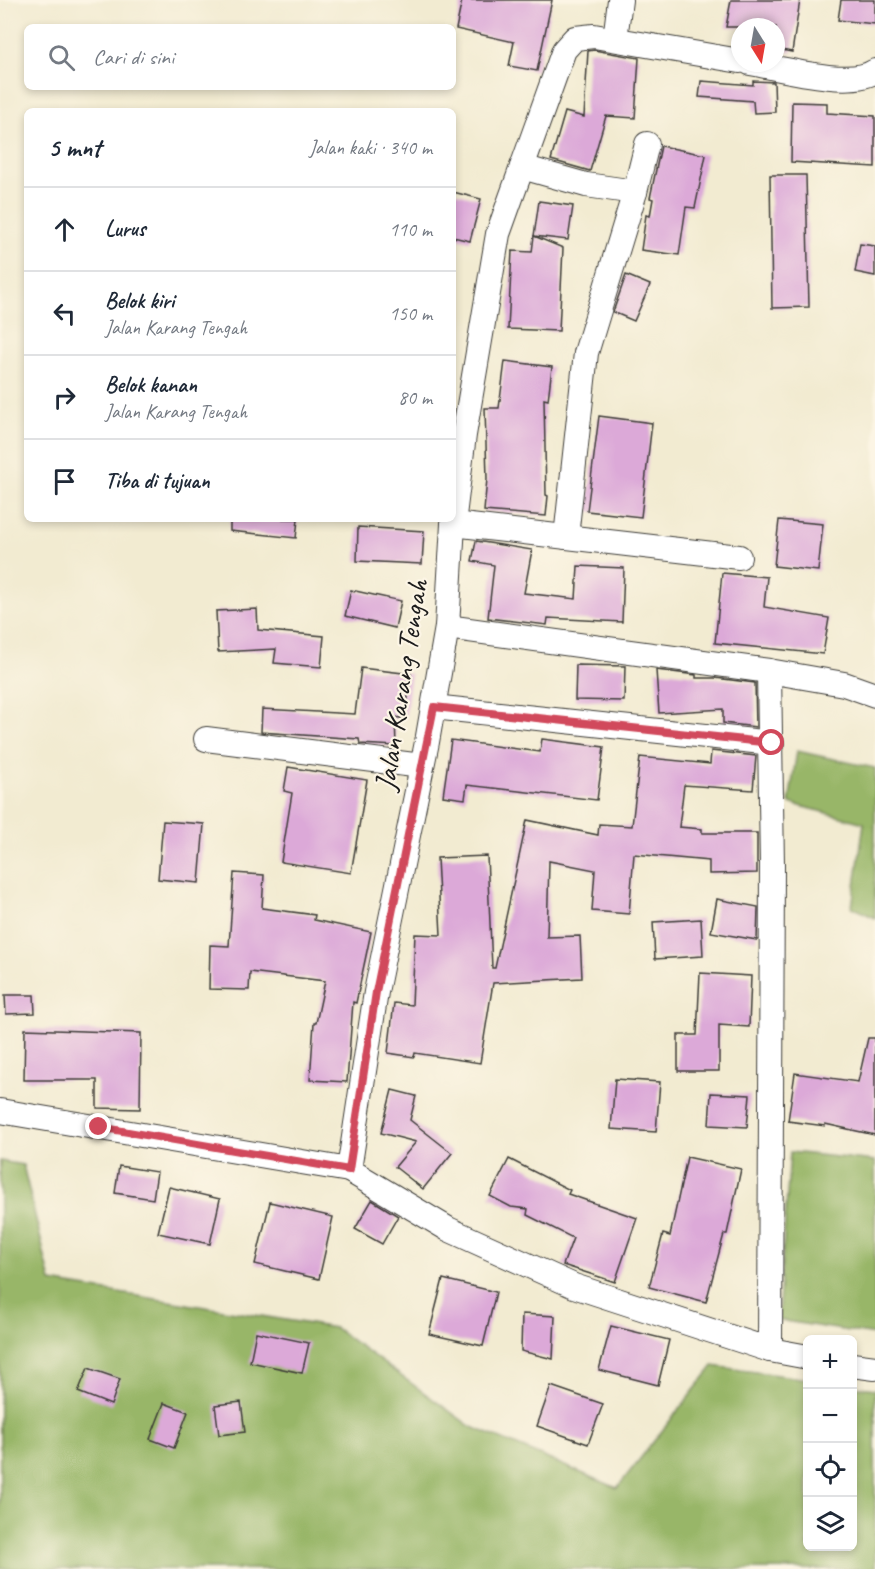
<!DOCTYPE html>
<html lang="id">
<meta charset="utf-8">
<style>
body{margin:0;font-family:Caveat,sans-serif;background:#f6f6f7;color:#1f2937}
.controls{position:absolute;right:18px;bottom:18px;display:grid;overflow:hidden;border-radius:9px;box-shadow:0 3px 9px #0003}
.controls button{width:54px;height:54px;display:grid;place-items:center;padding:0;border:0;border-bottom:2px solid #e0e1e3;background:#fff;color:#1f2937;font:30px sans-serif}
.compass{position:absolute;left:731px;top:18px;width:54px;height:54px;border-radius:50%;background:#fff;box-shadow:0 3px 9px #0003;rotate:169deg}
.stop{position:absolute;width:18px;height:18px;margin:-14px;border:4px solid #d1495b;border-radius:50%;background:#fff}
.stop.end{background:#d1495b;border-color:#fff;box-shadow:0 2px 6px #0008}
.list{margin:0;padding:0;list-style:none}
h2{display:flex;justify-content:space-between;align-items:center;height:78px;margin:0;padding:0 24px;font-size:26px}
h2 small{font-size:20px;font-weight:400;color:#747a83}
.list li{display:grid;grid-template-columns:39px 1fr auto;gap:18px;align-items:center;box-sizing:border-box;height:84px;padding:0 24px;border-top:2px solid #e0e1e3}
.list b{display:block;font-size:22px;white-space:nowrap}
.list p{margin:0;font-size:20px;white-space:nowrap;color:#747a83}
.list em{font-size:20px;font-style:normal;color:#747a83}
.icon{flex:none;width:33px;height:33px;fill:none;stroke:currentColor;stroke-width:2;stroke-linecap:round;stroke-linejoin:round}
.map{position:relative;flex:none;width:875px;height:1569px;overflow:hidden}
.search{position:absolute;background:#fff;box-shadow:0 3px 9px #0003;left:24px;top:24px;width:432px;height:66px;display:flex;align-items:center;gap:15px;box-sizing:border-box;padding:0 21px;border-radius:9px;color:#747a83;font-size:22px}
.panel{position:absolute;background:#fff;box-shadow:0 3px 9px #0003;left:24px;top:108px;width:432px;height:414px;border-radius:9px}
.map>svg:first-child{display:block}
.forest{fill:#98b668;stroke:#5a6942;stroke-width:1.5}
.building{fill:#dca9d8}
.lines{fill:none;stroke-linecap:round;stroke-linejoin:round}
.minor-casing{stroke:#3c3b37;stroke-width:26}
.minor{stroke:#fff;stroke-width:24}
.route{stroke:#d1495b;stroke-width:8}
.labels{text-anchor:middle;stroke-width:4.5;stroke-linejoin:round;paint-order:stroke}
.street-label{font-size:30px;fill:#1c1c1c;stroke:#fcf5e5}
</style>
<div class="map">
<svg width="875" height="1569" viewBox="0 0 875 1569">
<rect width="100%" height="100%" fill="#fcf5e5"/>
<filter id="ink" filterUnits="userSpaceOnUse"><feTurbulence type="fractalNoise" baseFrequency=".0167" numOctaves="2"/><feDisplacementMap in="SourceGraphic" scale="12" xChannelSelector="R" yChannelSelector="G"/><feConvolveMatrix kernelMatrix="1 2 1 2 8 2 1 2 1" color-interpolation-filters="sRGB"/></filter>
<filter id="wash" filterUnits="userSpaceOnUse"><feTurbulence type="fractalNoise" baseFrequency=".008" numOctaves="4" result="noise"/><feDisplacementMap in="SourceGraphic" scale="24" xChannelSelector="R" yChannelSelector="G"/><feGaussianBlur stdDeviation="1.35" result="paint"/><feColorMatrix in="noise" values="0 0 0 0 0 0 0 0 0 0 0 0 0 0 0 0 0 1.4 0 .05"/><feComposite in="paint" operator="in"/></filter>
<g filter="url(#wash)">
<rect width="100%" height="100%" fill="#f2ebd1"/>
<g class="forest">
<polygon points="797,751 875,768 875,918 852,907 864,823 789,803"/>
<polygon points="790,1152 875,1161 875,1335 778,1320"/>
<polygon points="0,1161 23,1165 51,1282 335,1328 470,1426 617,1488 713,1366 807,1379 808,1546 852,1546 853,1386 875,1389 875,1569 0,1569"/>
</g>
<g id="blocks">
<g class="building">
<polygon points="462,0 552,0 537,71 509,66 514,42 456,29"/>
<polygon points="731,0 800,0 792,52 776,49 776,27 726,27"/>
<polygon points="841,0 875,0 875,24 838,20"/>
<polygon points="594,50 639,58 635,118 606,116 590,171 551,160 565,112 584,117 588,51"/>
<polygon points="701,81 753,85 753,81 774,82 775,112 754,113 753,101 699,97"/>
<polygon points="792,102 827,103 827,113 875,116 875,167 791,162"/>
<polygon points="661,146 706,155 695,208 686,207 679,255 641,250 646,215 650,216 653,199 650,198"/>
<polygon points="770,175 806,175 809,307 772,308"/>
<polygon points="453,192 481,199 470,241 453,237"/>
<polygon points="539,201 573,206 568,240 534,236"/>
<polygon points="534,236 563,248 559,331 508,329 512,251 532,252"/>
<polygon points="860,244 875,246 875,276 855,272"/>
<polygon points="626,275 650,285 634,321 613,312"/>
<polygon points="505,361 552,367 548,400 544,399 546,495 548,496 546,516 484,511 487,479 485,408 499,408"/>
<polygon points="599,416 652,423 641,517 587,511"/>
<polygon points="230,519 298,519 296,538 230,531"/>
<polygon points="779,520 823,524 818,571 774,566"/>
<polygon points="358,527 424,531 422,564 357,561"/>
<polygon points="476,541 532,550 524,593 576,599 578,566 624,568 622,622 548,618 547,625 488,618 494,565 472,561"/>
<polygon points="722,573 767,577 764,607 829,618 823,654 715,643"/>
<polygon points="351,590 401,601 395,628 345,616"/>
<polygon points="257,609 258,630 324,636 321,667 274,663 276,649 218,652 216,611"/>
<polygon points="576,665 625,666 624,701 575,700"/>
<polygon points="361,668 411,674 405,719 395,717 396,746 360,744 359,739 261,732 262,709 355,714"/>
<polygon points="656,670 696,675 696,678 715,678 755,683 756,727 723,723 723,709 659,713"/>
<polygon points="542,739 604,747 597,800 467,785 465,799 443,796 451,740 540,752"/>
<polygon points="711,751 756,756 753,790 684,785 679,827 702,829 702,833 757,833 757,873 709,874 709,861 634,854 629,914 592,911 595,870 549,861 547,937 580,936 582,978 493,983 480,1063 415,1053 414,1057 388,1053 394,1003 412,1005 415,934 441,935 437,858 487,856 492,968 495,968 527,820 598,835 599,824 632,826 640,757 710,764"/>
<polygon points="288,767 367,780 351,873 281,862 292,793 284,791"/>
<polygon points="163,821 204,824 199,883 158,879"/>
<polygon points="234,873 264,875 262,908 315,915 314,920 371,932 356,1003 353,1002 347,1082 310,1080 314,1023 316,1023 325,981 250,972 249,990 209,989 210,945 229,946"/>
<polygon points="717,899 758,907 757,940 711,932"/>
<polygon points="701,919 703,956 655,959 653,922"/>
<polygon points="700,973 751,976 749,1027 719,1025 719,1071 678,1071 678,1035 697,1035"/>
<polygon points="5,995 34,995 35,1013 6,1014"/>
<polygon points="25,1029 141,1033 140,1109 97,1108 97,1080 24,1080"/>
<polygon points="868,1038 875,1038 875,1135 825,1124 825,1126 788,1121 795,1073 858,1082"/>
<polygon points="615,1079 660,1082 656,1132 611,1129"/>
<polygon points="392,1090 416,1096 410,1120 452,1153 423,1189 395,1167 416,1142 381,1133"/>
<polygon points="711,1093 750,1095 747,1127 709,1125"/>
<polygon points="687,1157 741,1169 727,1234 724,1234 706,1302 649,1287 663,1234 670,1236"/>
<polygon points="509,1159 570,1190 568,1194 637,1218 615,1282 563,1265 573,1238 527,1215 528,1209 511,1207 490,1196"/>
<polygon points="119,1166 157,1172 153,1199 115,1193"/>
<polygon points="169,1187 220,1199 210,1244 158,1233"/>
<polygon points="372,1200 398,1216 382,1244 355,1229"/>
<polygon points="270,1202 333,1217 319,1279 255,1264"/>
<polygon points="443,1279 496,1292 483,1346 429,1334"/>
<polygon points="522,1314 555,1316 553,1359 521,1351"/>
<polygon points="611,1326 669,1340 658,1385 599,1370"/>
<polygon points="256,1332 309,1343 302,1373 250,1362"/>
<polygon points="88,1368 120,1379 111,1405 78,1392"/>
<polygon points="551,1386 603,1404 588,1444 537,1426"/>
<polygon points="241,1402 245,1432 219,1435 215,1405"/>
<polygon points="164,1403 188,1412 174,1448 150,1439"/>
</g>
</g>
</g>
<g filter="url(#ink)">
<use href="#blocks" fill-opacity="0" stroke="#3c3b37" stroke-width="1.5"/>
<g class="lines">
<g class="minor-casing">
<g id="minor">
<polyline points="615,39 620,0"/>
<path d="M750 63C779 68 852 88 875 71"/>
<polyline points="522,167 586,185 635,192"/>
<polyline points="453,524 739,557"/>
<polyline points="566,537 586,353 635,192 647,144"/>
<polyline points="447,627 769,671 844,684 875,695"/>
<polyline points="769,671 772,865 770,1350"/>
<polyline points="433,707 772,743"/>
<polyline points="206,739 422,766"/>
<polyline points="0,1111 349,1170 376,992 427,742 447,627 453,524 464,435 498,234 564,50 575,38 594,36 740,61"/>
<polyline points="349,1170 448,1229 574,1286 770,1350 808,1357"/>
<polyline points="852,1365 875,1368"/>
</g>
</g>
<use href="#minor" class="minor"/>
</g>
</g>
<g class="lines" filter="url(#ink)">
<polyline class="route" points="99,1127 349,1170 376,992 434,707 772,743"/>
</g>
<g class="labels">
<g class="street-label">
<text transform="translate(401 685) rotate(-81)" y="10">Jalan Karang Tengah</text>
</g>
</g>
</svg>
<div class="controls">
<button>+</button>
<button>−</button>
<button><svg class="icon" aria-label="locate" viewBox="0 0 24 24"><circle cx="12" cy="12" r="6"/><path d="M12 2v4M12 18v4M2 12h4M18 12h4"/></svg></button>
<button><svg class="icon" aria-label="layers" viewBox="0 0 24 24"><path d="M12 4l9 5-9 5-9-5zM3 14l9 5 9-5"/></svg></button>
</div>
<svg class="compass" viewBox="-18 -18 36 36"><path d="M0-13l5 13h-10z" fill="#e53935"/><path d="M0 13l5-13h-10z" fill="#747a83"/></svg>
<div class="stop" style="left:772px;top:743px"></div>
<div class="stop end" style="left:99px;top:1127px"></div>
<div class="search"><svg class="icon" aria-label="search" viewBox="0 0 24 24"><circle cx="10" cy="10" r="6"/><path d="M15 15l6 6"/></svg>Cari di sini</div>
<section class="panel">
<h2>5 mnt<small>Jalan kaki · 340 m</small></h2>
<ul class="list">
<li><svg class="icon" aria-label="ahead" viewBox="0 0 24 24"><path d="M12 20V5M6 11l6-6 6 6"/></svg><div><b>Lurus</b></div><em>110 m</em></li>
<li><svg class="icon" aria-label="left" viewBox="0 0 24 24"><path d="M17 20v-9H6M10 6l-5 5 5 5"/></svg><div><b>Belok kiri</b><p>Jalan Karang Tengah</p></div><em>150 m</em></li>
<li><svg class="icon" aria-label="right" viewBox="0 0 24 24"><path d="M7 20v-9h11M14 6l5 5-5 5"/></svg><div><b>Belok kanan</b><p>Jalan Karang Tengah</p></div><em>80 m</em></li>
<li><svg class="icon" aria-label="arrive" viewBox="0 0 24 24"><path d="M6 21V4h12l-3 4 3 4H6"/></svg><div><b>Tiba di tujuan</b></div></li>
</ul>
</section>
</div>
